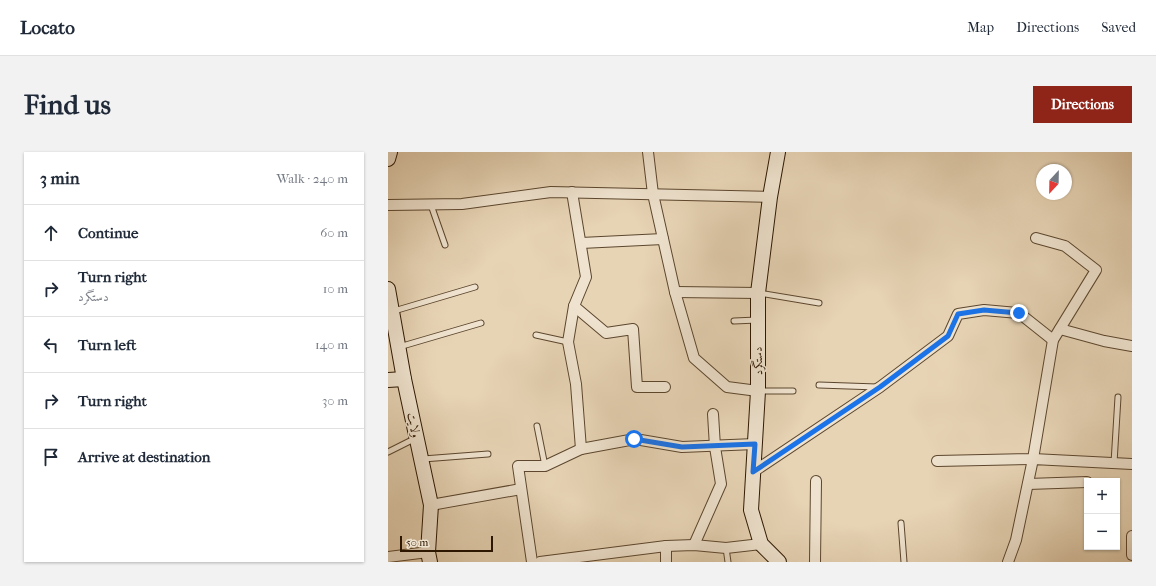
<!DOCTYPE html>
<meta charset="utf-8">
<style>
body{margin:0;font-family:"IM FELL French Canon",Amiri,serif;background:#f2f2f3;color:#1f2937}
.controls{position:absolute;right:12px;bottom:12px;display:grid;overflow:hidden;border-radius:0px;box-shadow:0 1px 3px #0004}
.controls button{width:36px;height:36px;display:grid;place-items:center;padding:0;border:0;border-bottom:1px solid #e0e1e3;background:#fff;color:#1f2937;font:20px sans-serif}
.compass{position:absolute;left:648px;top:12px;width:36px;height:36px;border-radius:50%;background:#fff;box-shadow:0 1px 3px #0004;rotate:202deg}
.scale{position:absolute;left:12px;bottom:10px;width:93px;box-sizing:border-box;padding-left:4px;border:2px solid #2d1701;border-top:0;font-size:11px;line-height:14px;white-space:nowrap;color:#2d1701;-webkit-text-stroke:3px #efe3cf;paint-order:stroke}
.stop{position:absolute;width:12px;height:12px;margin:-9px;border:3px solid #1a73e8;border-radius:50%;background:#fff}
.stop.end{background:#1a73e8;border-color:#fff;box-shadow:0 1px 4px #0008}
.list{margin:0;padding:0;list-style:none}
h2{display:flex;justify-content:space-between;align-items:center;height:52px;margin:0;padding:0 16px;font-size:17px}
h2 small{font-size:13px;font-weight:400;color:#747a83}
.list li{display:grid;grid-template-columns:26px 1fr auto;gap:12px;align-items:center;box-sizing:border-box;height:56px;padding:0 16px;border-top:1px solid #e0e1e3}
.list b{display:block;font-size:15px;white-space:nowrap}
.list p{margin:0;font-size:13px;white-space:nowrap;color:#747a83}
.list em{font-size:13px;font-style:normal;color:#747a83}
.icon{flex:none;width:22px;height:22px;fill:none;stroke:currentColor;stroke-width:2;stroke-linecap:round;stroke-linejoin:round}
.map{position:relative;flex:none;width:744px;height:410px;overflow:hidden;border-radius:0px}
header{display:flex;align-items:center;gap:24px;box-sizing:border-box;height:56px;padding:0 20px;background:#fff;border-bottom:1px solid #e0e1e3}
header strong{font-size:19px}
nav{display:flex;gap:22px;margin-inline-start:auto;font-size:14px}
.intro{display:flex;align-items:center;justify-content:space-between;box-sizing:border-box;height:96px;padding:0 24px}
h1{margin:0;font-size:28px}
.button{padding:10px 18px;border-radius:0px;background:#8f2418;color:#fff;font-size:14px;font-weight:700}
main{display:flex;gap:24px;padding:0 24px}
aside{flex:1;background:#fff;border-radius:0px;box-shadow:0 1px 3px #0004}
.map>svg:first-child{display:block}
.lines{fill:none;stroke-linecap:round;stroke-linejoin:round}
.lane-casing{stroke:#5c462e;stroke-width:7}
.street-casing{stroke:#5c462e;stroke-width:12}
.secondary-casing{stroke:#2d1701;stroke-width:16}
.lane{stroke:#efe3cf;stroke-width:5}
.street{stroke:#efe3cf;stroke-width:10}
.secondary{stroke:#efe3cf;stroke-width:14}
.route{stroke:#1a73e8;stroke-width:5}
.labels{text-anchor:middle;stroke-width:3;stroke-linejoin:round;paint-order:stroke}
.street-label{font-size:12px;fill:#2d1701;stroke:#efe3cf}
</style>
<header>
<strong>Locato</strong>
<nav><a>Map</a><a>Directions</a><a>Saved</a></nav>
</header>
<div class="intro"><h1>Find us</h1><a class="button">Directions</a></div>
<main>
<aside>
<h2>3 min<small>Walk · 240 m</small></h2>
<ul class="list">
<li><svg class="icon" aria-label="ahead" viewBox="0 0 24 24"><path d="M12 20V5M6 11l6-6 6 6"/></svg><div><b>Continue</b></div><em>60 m</em></li>
<li><svg class="icon" aria-label="right" viewBox="0 0 24 24"><path d="M7 20v-9h11M14 6l5 5-5 5"/></svg><div><b>Turn right</b><p>دستگرد</p></div><em>10 m</em></li>
<li><svg class="icon" aria-label="left" viewBox="0 0 24 24"><path d="M17 20v-9H6M10 6l-5 5 5 5"/></svg><div><b>Turn left</b></div><em>140 m</em></li>
<li><svg class="icon" aria-label="right" viewBox="0 0 24 24"><path d="M7 20v-9h11M14 6l5 5-5 5"/></svg><div><b>Turn right</b></div><em>30 m</em></li>
<li><svg class="icon" aria-label="arrive" viewBox="0 0 24 24"><path d="M6 21V4h12l-3 4 3 4H6"/></svg><div><b>Arrive at destination</b></div></li>
</ul>
</aside>
<div class="map">
<svg width="744" height="410" viewBox="0 0 744 410">
<rect width="100%" height="100%" fill="#e7d4b5"/>
<filter id="stains"><feTurbulence type="fractalNoise" baseFrequency=".005" numOctaves="4"/><feColorMatrix values="0 0 0 0 .2 0 0 0 0 .09 0 0 0 0 .02 0 0 0 .5 -.17"/></filter>
<radialGradient id="worn" r=".72"><stop offset=".6" stop-color="#630" stop-opacity="0"/><stop offset="1" stop-color="#630" stop-opacity=".3"/></radialGradient>
<g class="lines">
<g class="lane-casing">
<g id="lane">
<polyline points="43,53 57,93"/>
<polyline points="371,141 431,151"/>
<polyline points="6,159 87,135"/>
<polyline points="346,169 369,168"/>
<polyline points="148,183 180,190"/>
<polyline points="11,195 93,171"/>
<polyline points="431,233 489,235"/>
<polyline points="372,239 405,239"/>
<polyline points="149,274 157,314"/>
<polyline points="0,300 28,286"/>
<polyline points="35,307 100,302"/>
<polyline points="726,311 730,245"/>
<polyline points="513,371 516,410"/>
<polyline points="338,396 340,410"/>
</g>
</g>
<g class="street-casing">
<g id="street">
<polyline points="260,0 265,42 287,140 306,206 339,235 370,239"/>
<polyline points="184,40 198,125 186,154 180,190 188,232 193,297"/>
<polyline points="0,53 74,52 163,40 382,45"/>
<polyline points="193,91 275,87"/>
<polyline points="287,140 370,141"/>
<polyline points="186,154 218,181 245,177 249,235 277,235"/>
<polyline points="672,177 716,189 744,194"/>
<polyline points="549,309 645,307 665,188 708,118 677,94 648,86"/>
<polyline points="365,320 492,235 560,184 570,162 596,158 631,161 665,188"/>
<polyline points="640,332 699,330"/>
<polyline points="43,353 133,337"/>
<polyline points="744,384 744,403"/>
<polyline points="306,393 333,332 327,295 325,262"/>
<polyline points="278,394 278,410"/>
<polyline points="0,405 40,400"/>
<polyline points="144,410 130,314 157,314 193,297 247,287 294,295 367,292"/>
<polyline points="152,410 278,394 306,393 338,396 373,392"/>
<polyline points="427,410 428,329"/>
<polyline points="620,410 628,388 645,307 744,312"/>
</g>
</g>
<g class="secondary-casing">
<g id="secondary">
<polyline points="390,0 382,45 370,141 370,239 363,358 373,392 391,410"/>
<polyline points="0,7 2,0"/>
<polyline points="0,137 16,227 43,353 40,400 42,410"/>
<polyline points="0,228 16,227"/>
</g>
</g>
<use href="#lane" class="lane"/>
<use href="#street" class="street"/>
<use href="#secondary" class="secondary"/>
</g>
<g class="lines">
<polyline class="route" points="246,287 294,295 367,292 365,320 492,235 560,184 570,162 596,158 631,161"/>
</g>
<g class="labels">
<g class="street-label">
<text transform="translate(370 209) rotate(-91)" y="4">دستگرد</text>
<text transform="translate(26 273) rotate(78)" y="4">ولایت</text>
</g>
</g>
<rect width="100%" height="100%" filter="url(#stains)"/>
<rect width="100%" height="100%" fill="url(#worn)"/>
</svg>
<div class="controls">
<button>+</button>
<button>−</button>
</div>
<svg class="compass" viewBox="-18 -18 36 36"><path d="M0-13l5 13h-10z" fill="#e53935"/><path d="M0 13l5-13h-10z" fill="#747a83"/></svg>
<div class="scale">50 m</div>
<div class="stop" style="left:246px;top:287px"></div>
<div class="stop end" style="left:631px;top:161px"></div>
</div>
</main>
